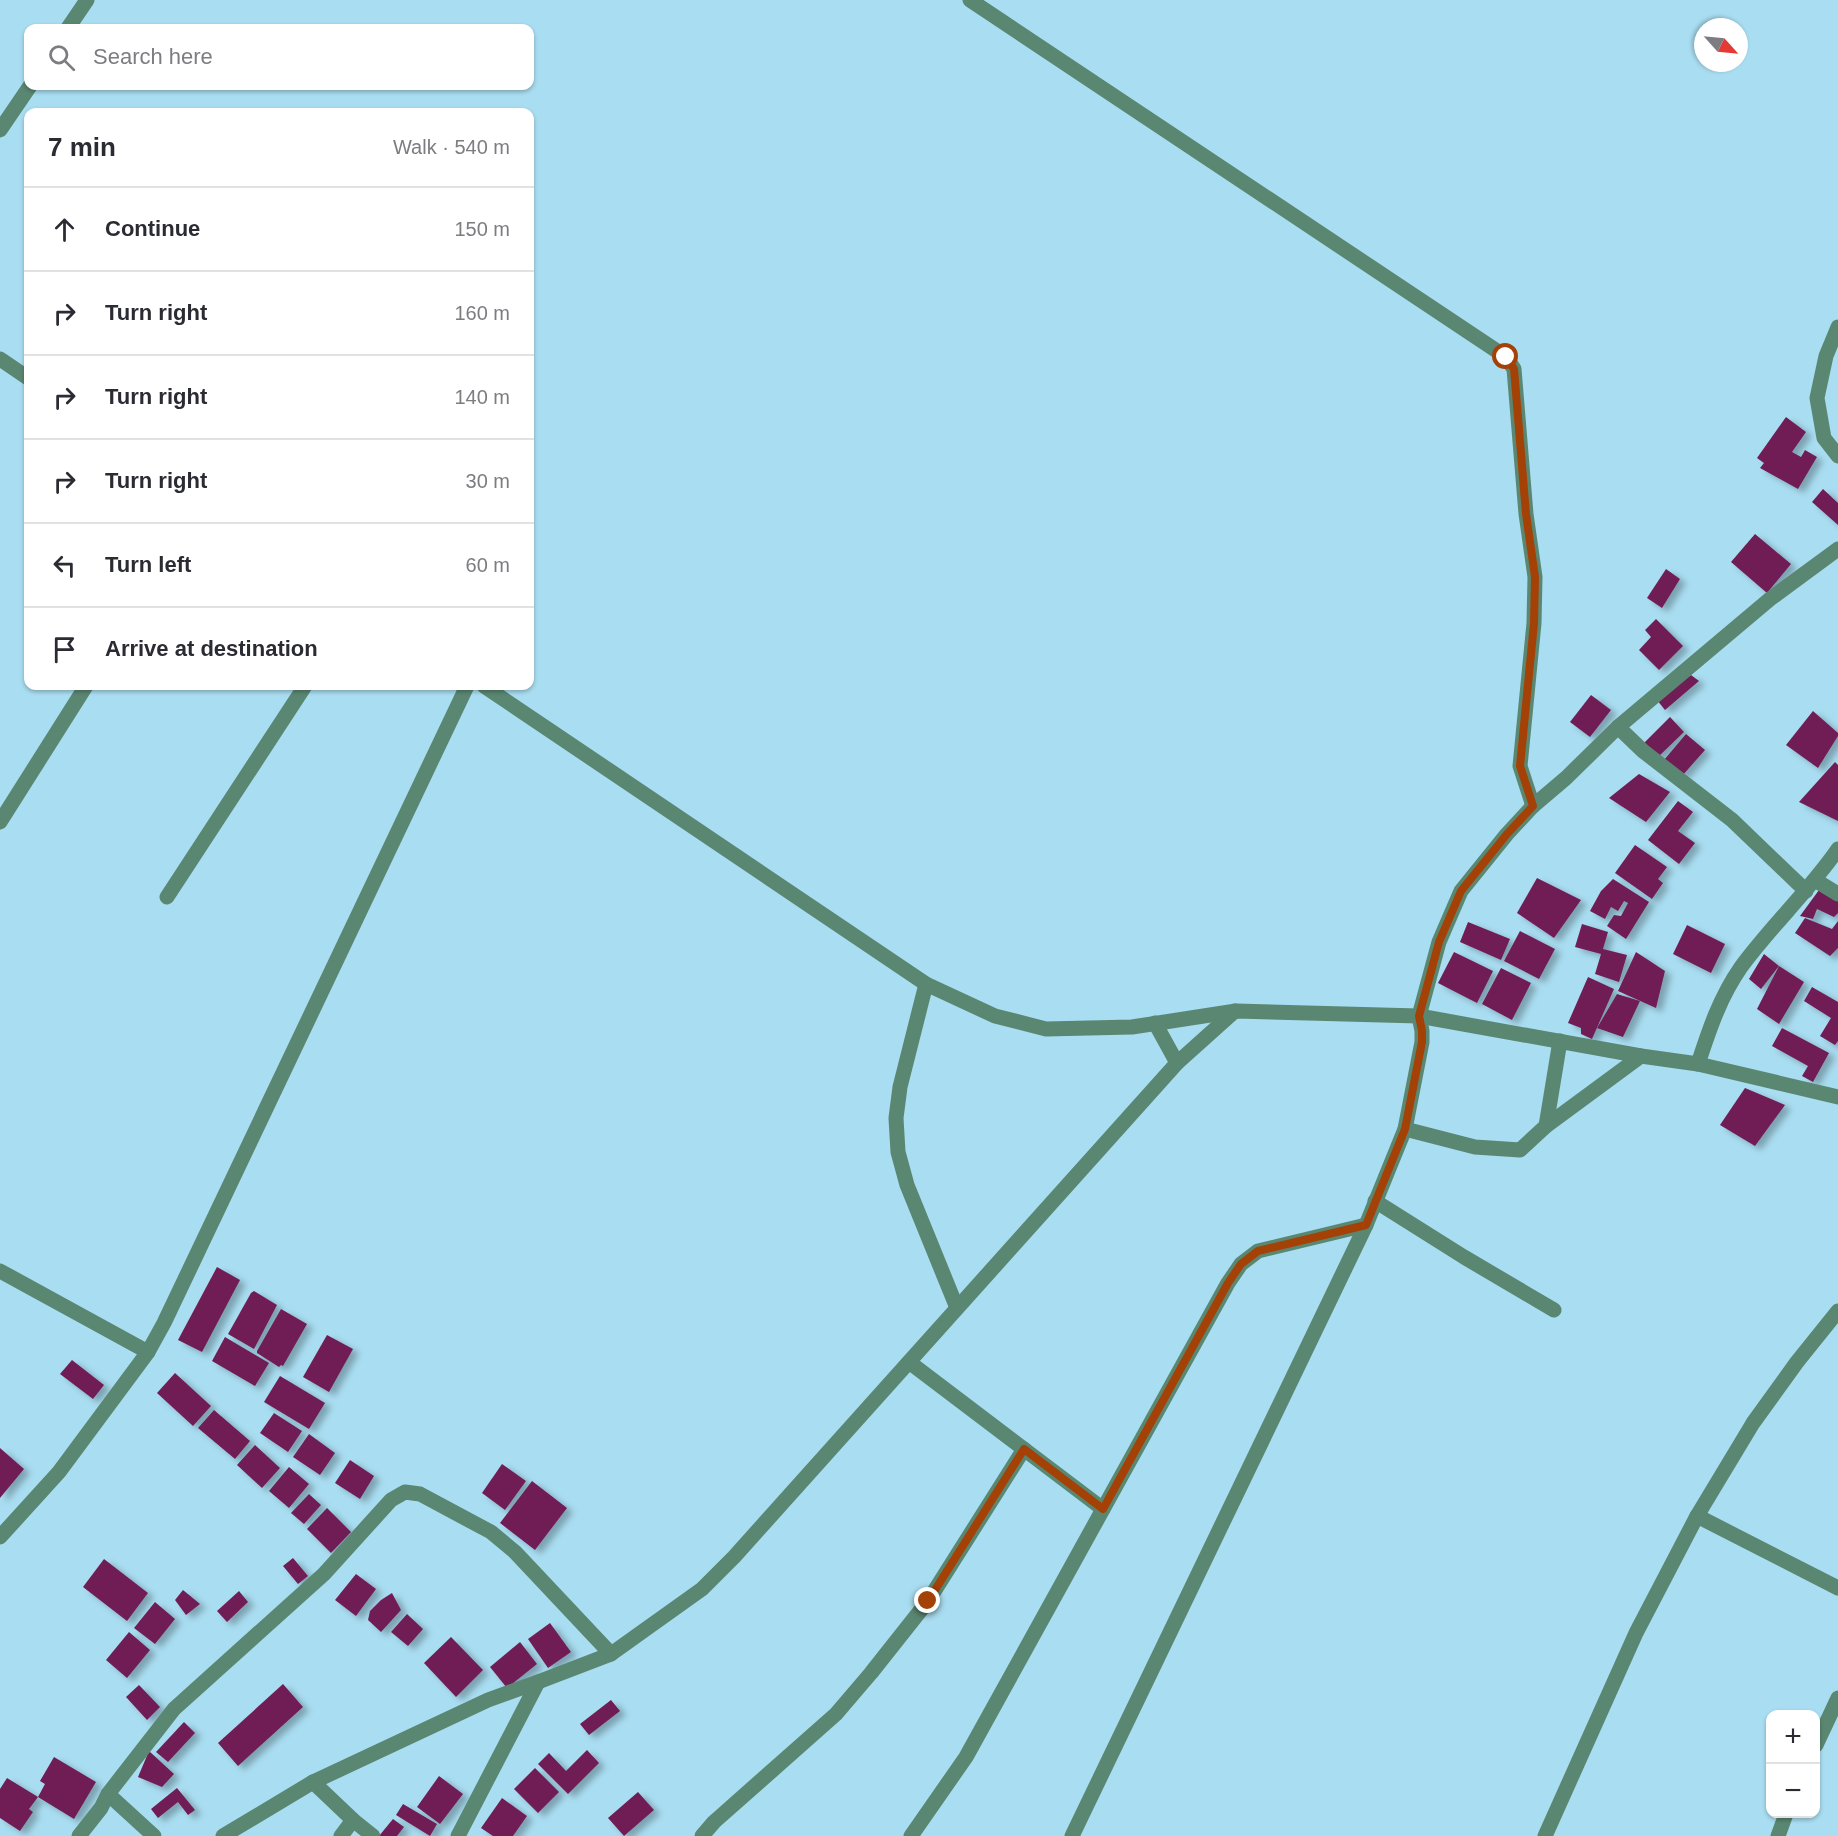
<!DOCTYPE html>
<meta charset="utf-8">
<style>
body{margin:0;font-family:Arial,sans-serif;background:#f7f7f7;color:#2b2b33}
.controls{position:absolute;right:18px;bottom:18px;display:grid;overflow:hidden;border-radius:12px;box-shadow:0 2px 4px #0004}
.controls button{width:54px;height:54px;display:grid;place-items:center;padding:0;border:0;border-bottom:2px solid #e1e1e2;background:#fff;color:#2b2b33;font:30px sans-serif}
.compass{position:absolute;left:1694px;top:18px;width:54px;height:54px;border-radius:50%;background:#fff;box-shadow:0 2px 4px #0004;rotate:117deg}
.stop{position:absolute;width:18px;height:18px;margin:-14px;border:4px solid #a44107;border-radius:50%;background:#fff}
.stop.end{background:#a44107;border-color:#fff;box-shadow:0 2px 6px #0008}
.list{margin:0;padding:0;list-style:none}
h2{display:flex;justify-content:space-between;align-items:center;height:78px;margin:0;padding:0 24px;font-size:26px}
h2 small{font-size:20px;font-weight:400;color:#7c7c81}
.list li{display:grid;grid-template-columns:39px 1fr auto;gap:18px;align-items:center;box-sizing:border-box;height:84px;padding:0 24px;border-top:2px solid #e1e1e2}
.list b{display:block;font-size:22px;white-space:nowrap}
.list em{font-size:20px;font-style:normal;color:#7c7c81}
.icon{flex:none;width:33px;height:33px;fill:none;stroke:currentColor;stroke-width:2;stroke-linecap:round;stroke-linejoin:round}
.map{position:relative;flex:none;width:1838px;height:1836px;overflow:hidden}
.search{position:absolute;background:#fff;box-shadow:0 2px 4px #0004;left:24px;top:24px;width:510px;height:66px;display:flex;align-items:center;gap:15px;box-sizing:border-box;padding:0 21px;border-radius:12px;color:#7c7c81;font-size:22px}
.panel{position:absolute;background:#fff;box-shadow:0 2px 4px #0004;left:24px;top:108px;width:510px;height:582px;border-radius:12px}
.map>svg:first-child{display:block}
.building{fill:#701c55;filter:url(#shadow)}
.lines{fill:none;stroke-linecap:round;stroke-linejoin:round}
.minor{stroke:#5a8772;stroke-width:15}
.route{stroke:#a44107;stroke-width:8}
</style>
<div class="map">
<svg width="1838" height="1836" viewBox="0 0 1838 1836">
<defs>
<filter id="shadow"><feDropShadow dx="6" dy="4" stdDeviation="3" flood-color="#0004"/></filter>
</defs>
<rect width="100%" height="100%" fill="#a9ddf1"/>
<g class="building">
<polygon points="1786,417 1806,432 1792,452 1801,457 1805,450 1817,457 1798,489 1760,468 1764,463 1757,458"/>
<polygon points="1823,489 1838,503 1838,525 1812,502"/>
<polygon points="1755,534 1791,564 1767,593 1731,562"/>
<polygon points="1666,569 1680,579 1662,608 1647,598"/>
<polygon points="1656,619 1683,646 1659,670 1639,650 1651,637 1645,630"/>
<polygon points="1691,675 1699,681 1665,710 1657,700"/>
<polygon points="1591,695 1611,710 1590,737 1570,722"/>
<polygon points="1813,711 1838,733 1838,736 1818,768 1786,745"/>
<polygon points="1670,717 1684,732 1657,758 1643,744"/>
<polygon points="1686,734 1705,750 1682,776 1664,760"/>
<polygon points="1835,762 1838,765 1838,821 1799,802"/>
<polygon points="1639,774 1670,792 1646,822 1609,798"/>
<polygon points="1678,801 1693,812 1678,831 1695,843 1679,864 1648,840"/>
<polygon points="1635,845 1667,867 1658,879 1663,883 1652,899 1615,873"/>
<polygon points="1537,878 1581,900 1554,938 1517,913"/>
<polygon points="1613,879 1649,902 1626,939 1607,926 1614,915 1621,916 1628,903 1624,901 1618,911 1611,907 1605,919 1590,911 1601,891"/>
<polygon points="1819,890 1838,901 1838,913 1834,917 1817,909 1813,919 1800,916"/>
<polygon points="1805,918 1832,929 1838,921 1838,948 1830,956 1795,933"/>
<polygon points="1468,922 1510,939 1501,960 1460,942"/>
<polygon points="1582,924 1608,932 1603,949 1627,955 1619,982 1595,974 1601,954 1575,947"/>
<polygon points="1687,925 1725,944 1711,973 1673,954"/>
<polygon points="1520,931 1555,949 1539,979 1504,961"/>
<polygon points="1454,952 1493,971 1477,1003 1438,983"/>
<polygon points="1636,952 1665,971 1656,1008 1618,991"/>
<polygon points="1764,954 1779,966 1761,989 1749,979"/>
<polygon points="1779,966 1804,982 1779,1024 1757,1009"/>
<polygon points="1501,968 1531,983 1512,1020 1482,1004"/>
<polygon points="1588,977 1614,989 1592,1039 1581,1034 1581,1028 1568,1023"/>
<polygon points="1812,987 1838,1002 1838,1041 1835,1045 1820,1036 1831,1018 1804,1001"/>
<polygon points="1617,994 1640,1001 1623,1037 1597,1028"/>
<polygon points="1782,1028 1829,1053 1813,1082 1802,1076 1808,1066 1772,1046"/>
<polygon points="1745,1088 1785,1105 1755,1146 1720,1125"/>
<polygon points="217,1267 240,1280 202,1352 178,1340"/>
<polygon points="254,1291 277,1305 254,1349 228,1334 251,1293"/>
<polygon points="281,1309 307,1324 283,1366 281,1365 279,1367 257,1353 257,1351"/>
<polygon points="327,1335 353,1349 329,1392 303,1377"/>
<polygon points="225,1337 269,1363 255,1386 212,1361"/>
<polygon points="72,1360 104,1385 93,1399 60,1374"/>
<polygon points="175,1373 211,1406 193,1426 157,1393"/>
<polygon points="280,1376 325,1403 309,1429 264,1402"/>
<polygon points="214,1410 250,1441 235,1459 198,1428"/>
<polygon points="274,1413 302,1431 288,1452 260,1433"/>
<polygon points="309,1434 335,1453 320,1475 293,1457"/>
<polygon points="255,1445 280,1468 262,1488 237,1465"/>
<polygon points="0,1448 24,1469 0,1498"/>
<polygon points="350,1460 374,1476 360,1499 335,1483"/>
<polygon points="502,1464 526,1481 505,1510 482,1493"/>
<polygon points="289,1467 309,1484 289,1508 269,1491"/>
<polygon points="532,1481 567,1508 535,1550 500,1523"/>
<polygon points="309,1494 321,1505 304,1524 291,1513"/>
<polygon points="327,1508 351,1532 331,1553 307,1529"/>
<polygon points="293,1558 308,1576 298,1584 283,1566"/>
<polygon points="104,1559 148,1593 127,1621 83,1587"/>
<polygon points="356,1574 376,1589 356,1616 335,1600"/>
<polygon points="183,1590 200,1604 186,1615 175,1600"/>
<polygon points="239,1591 248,1602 227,1622 217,1611"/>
<polygon points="392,1593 401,1610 381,1632 368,1620 370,1611 381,1600"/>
<polygon points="155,1602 175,1619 155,1644 134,1628"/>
<polygon points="407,1614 423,1629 408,1646 391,1632"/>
<polygon points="550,1623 571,1652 548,1668 528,1639"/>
<polygon points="129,1632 150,1650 127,1678 106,1660"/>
<polygon points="451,1637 483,1670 456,1697 424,1663"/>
<polygon points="520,1642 537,1664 507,1688 490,1667"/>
<polygon points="283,1684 303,1707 238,1766 218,1743"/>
<polygon points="139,1685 160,1707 147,1720 126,1697"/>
<polygon points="611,1700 620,1711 589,1735 580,1724"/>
<polygon points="184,1722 195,1733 168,1762 156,1752"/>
<polygon points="587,1750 599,1763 568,1794 538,1764 549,1753 566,1771"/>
<polygon points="149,1751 174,1774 162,1787 138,1777"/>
<polygon points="54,1757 96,1782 74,1819 38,1797 45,1784 40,1781"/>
<polygon points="535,1768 559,1792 538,1813 514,1789"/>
<polygon points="439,1776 463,1794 440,1824 417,1807"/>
<polygon points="7,1778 38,1797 29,1809 33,1812 20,1831 0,1818 0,1789"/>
<polygon points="177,1788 195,1810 188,1815 178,1802 158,1818 151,1809"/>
<polygon points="638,1792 654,1810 624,1836 608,1818"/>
<polygon points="502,1798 527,1816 513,1836 493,1836 481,1828"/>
<polygon points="403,1804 437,1824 430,1836 396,1815"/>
<polygon points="393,1819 404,1827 397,1836 379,1836"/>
</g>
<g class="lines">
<g class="minor">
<polyline points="970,0 1506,357 1514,369 1526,514 1535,577 1534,623 1520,766 1533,806"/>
<polyline points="68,28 87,0"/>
<polyline points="0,130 30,86"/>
<polyline points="1838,327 1826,356 1817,398 1824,438 1838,456"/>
<polyline points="0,359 28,378"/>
<polyline points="484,686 926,984 995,1016 1046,1029 1132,1027 1236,1011 1419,1016 1641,1056 1698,1064 1838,1097"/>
<polyline points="1618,727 1643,751 1732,820 1806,891"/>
<polyline points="0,822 86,686"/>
<polyline points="1815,880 1838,894"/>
<polyline points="167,897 305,686"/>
<polyline points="926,984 900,1087 896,1118 898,1152 907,1185 957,1308"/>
<polyline points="1155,1023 1177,1063"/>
<path d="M1698 1064C1709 1030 1720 997 1741 967 1771 926 1809 891 1838 849"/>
<polyline points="1546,1126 1560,1041"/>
<polyline points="1405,1129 1475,1147 1520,1150 1546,1126 1641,1056"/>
<polyline points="1375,1201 1464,1257 1554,1310"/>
<polyline points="0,1271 148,1352"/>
<polyline points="909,1362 1103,1509"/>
<polyline points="1697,1516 1838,1588"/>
<polyline points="0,1537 59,1472 148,1352 164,1323 467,686"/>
<polyline points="1816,1745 1838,1698"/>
<polyline points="313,1782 353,1820 373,1836"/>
<polyline points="108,1794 154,1836"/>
<polyline points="79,1836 101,1808 108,1794 174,1709 324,1574 391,1500 405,1492 420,1494 491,1532 515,1552 611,1654"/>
<polyline points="223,1836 313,1782 488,1700 538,1682 611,1654 702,1589 734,1557 1177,1063 1235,1011"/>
<polyline points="341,1836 353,1820"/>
<polyline points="458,1836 538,1682"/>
<polyline points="702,1836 714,1822 836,1714 871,1673 928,1601 1024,1449"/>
<polyline points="911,1836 966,1757 1228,1283 1241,1264 1258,1251 1366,1225"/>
<polyline points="1072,1836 1366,1225 1405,1129 1422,1042 1422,1031 1419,1016 1439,942 1461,891 1507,834 1533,806 1566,778 1618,727 1770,599 1838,549"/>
<polyline points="1545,1836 1636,1633 1697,1516 1753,1423 1797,1362 1838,1311"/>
<polyline points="1778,1836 1786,1814"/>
</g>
</g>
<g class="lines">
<polyline class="route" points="928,1601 1024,1449 1103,1509 1228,1283 1241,1264 1258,1251 1366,1225 1405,1129 1422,1042 1422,1031 1419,1016 1439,942 1461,891 1507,834 1533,806 1520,766 1534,623 1535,577 1526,514 1514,369 1506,357"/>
</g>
</svg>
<div class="controls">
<button>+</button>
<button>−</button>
</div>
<svg class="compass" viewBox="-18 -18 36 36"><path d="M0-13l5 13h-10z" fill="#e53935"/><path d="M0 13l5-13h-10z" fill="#7c7c81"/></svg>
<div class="stop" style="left:1506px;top:357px"></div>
<div class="stop end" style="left:928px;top:1601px"></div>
<div class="search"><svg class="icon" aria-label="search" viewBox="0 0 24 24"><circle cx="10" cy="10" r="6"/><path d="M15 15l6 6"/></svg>Search here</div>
<section class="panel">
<h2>7 min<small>Walk · 540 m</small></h2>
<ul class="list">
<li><svg class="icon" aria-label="ahead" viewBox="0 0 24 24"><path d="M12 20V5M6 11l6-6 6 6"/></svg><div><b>Continue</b></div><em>150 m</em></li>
<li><svg class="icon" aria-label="right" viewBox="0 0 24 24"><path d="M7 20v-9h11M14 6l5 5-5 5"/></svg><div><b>Turn right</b></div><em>160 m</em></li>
<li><svg class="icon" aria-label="right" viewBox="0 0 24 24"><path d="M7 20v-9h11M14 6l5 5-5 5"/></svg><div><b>Turn right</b></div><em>140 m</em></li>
<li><svg class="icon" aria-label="right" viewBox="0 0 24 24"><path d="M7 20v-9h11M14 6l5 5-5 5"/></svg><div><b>Turn right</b></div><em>30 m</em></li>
<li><svg class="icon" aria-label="left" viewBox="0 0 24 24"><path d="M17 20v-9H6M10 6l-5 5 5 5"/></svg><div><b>Turn left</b></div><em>60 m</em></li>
<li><svg class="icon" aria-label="arrive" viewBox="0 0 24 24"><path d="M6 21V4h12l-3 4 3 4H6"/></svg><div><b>Arrive at destination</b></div></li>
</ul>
</section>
</div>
